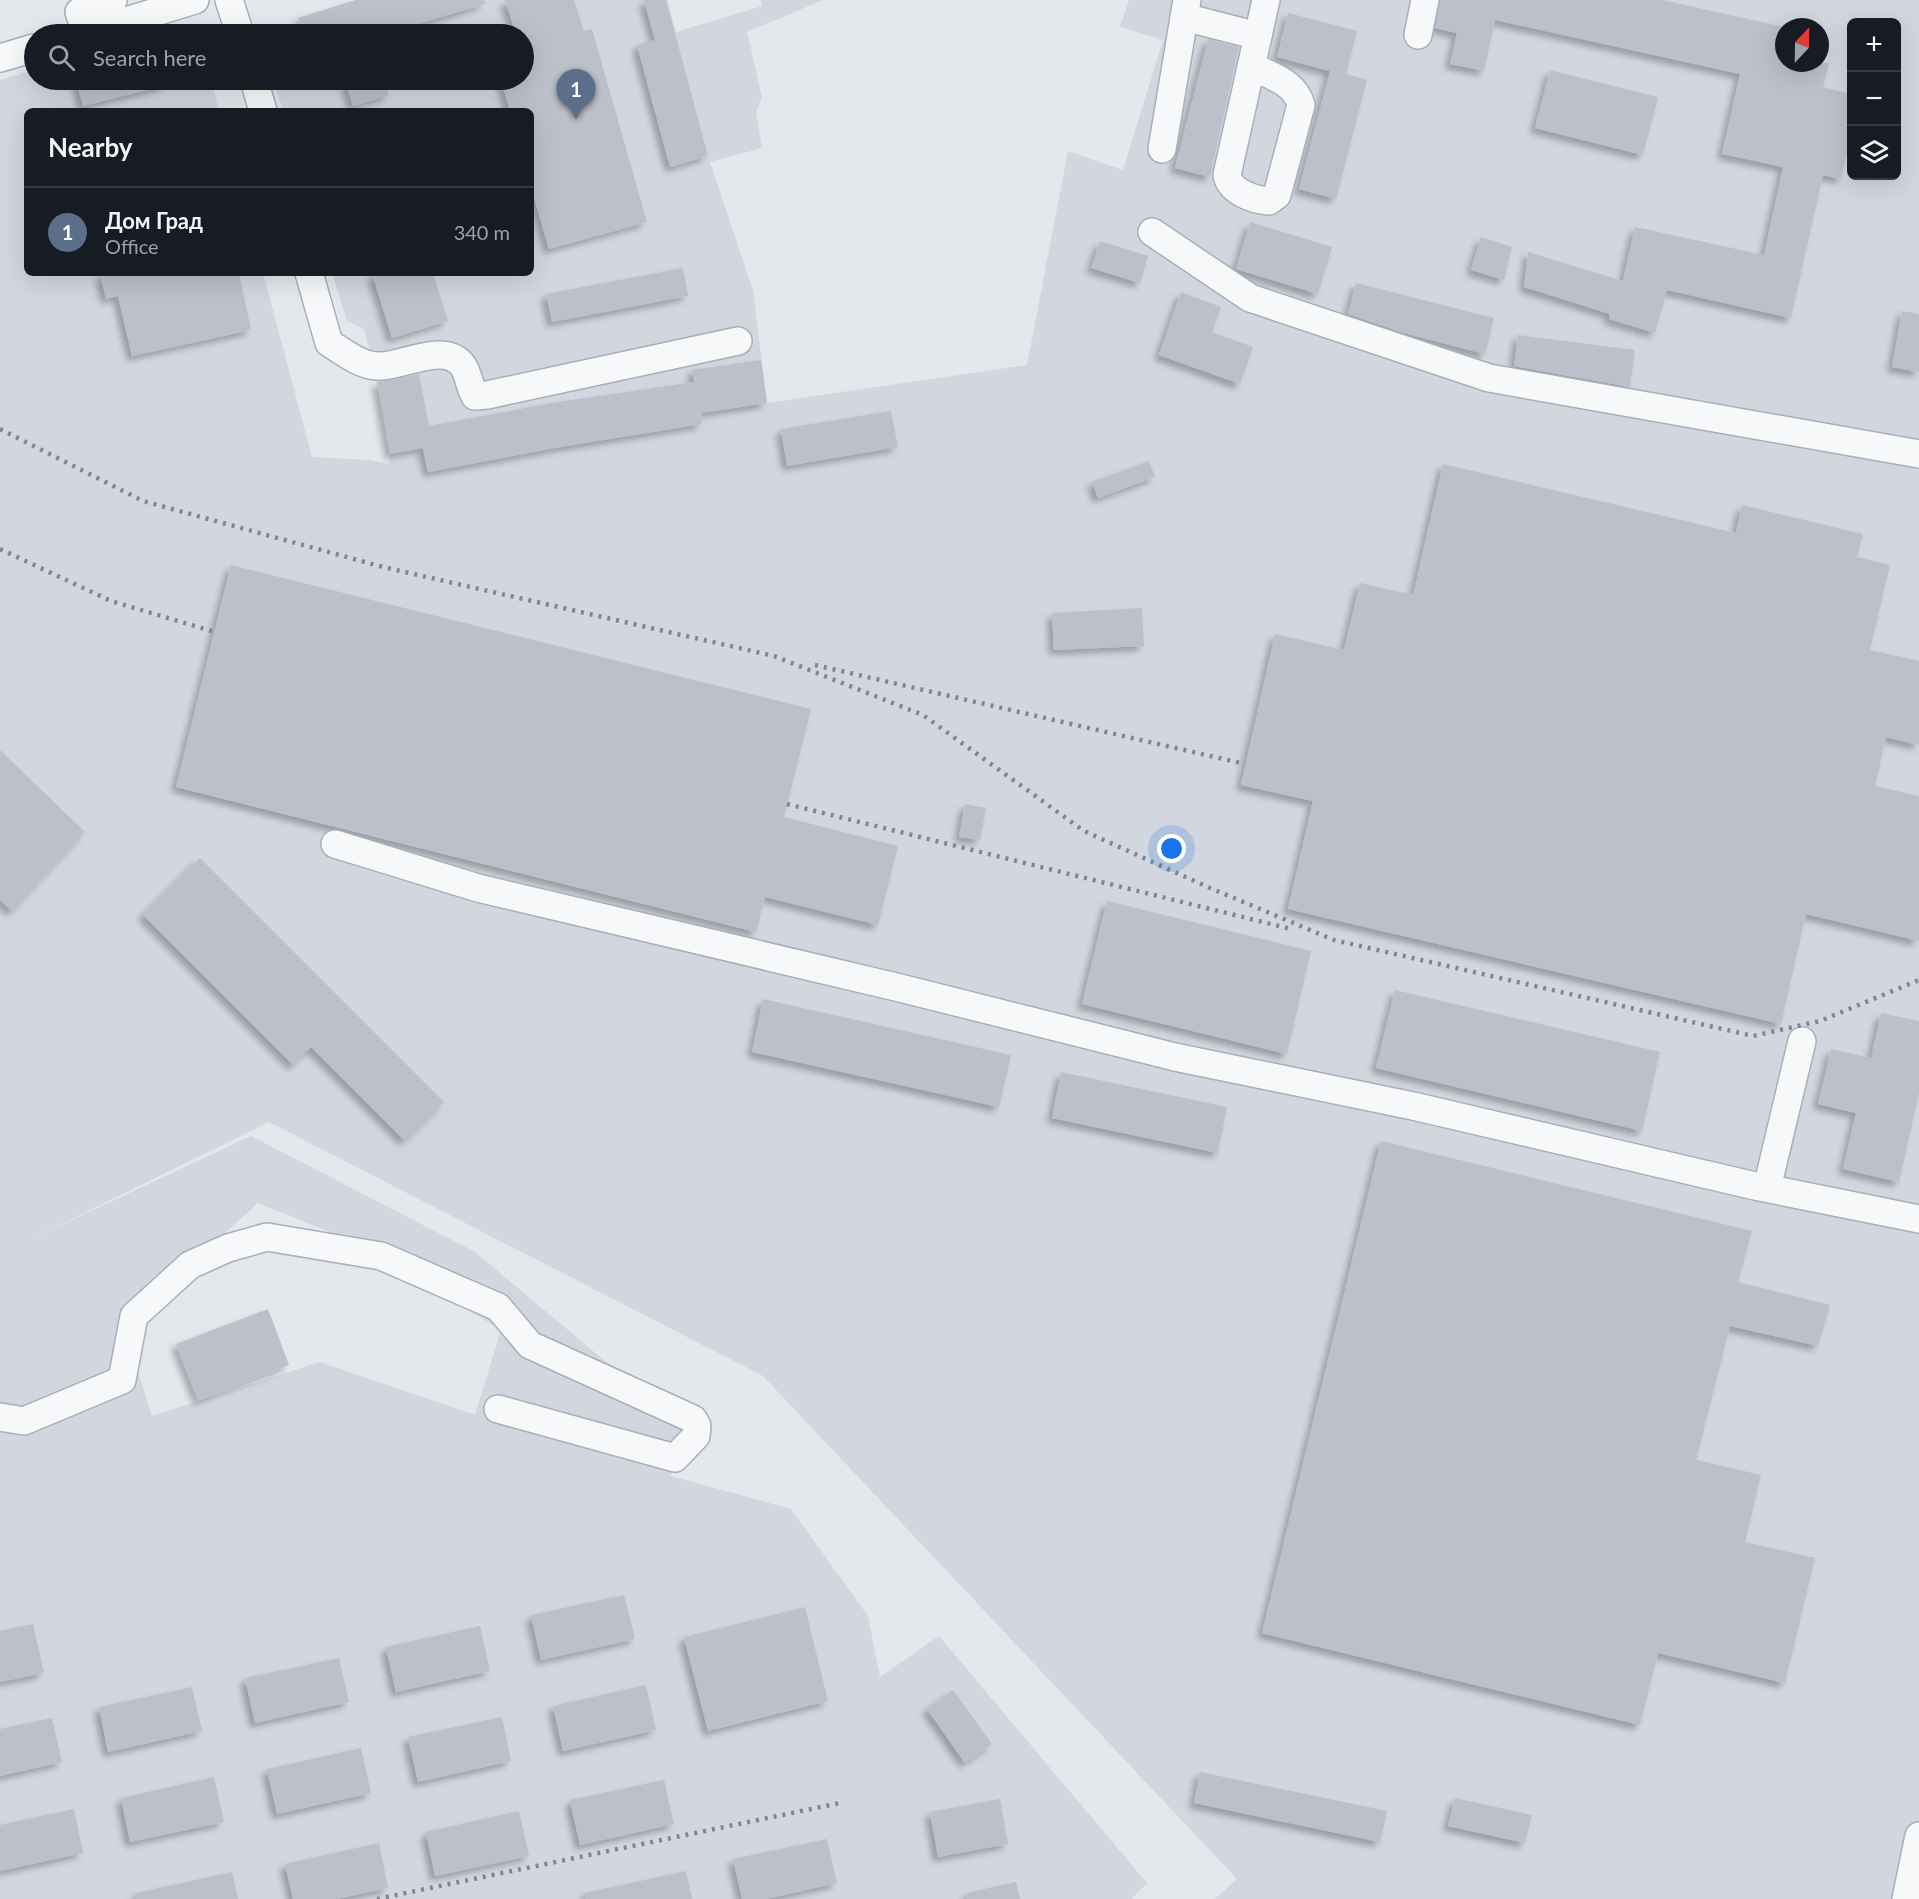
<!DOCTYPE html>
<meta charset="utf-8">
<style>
body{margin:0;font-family:Lato,sans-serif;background:#20242c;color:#f1f3f6}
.controls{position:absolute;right:18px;top:18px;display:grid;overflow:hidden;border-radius:9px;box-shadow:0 6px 24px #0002}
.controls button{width:54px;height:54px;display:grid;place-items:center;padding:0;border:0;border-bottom:2px solid #363941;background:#171b24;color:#f1f3f6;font:30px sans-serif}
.compass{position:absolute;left:1775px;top:18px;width:54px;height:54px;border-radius:50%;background:#171b24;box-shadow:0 6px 24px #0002;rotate:22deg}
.you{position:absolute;left:1172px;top:849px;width:21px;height:21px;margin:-15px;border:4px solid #fff;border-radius:50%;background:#1a73e8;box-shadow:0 0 0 9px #1a73e833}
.badge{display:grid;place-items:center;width:39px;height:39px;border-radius:50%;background:#7c3aed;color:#fff;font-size:20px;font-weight:700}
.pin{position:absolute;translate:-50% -50px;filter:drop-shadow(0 2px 3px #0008)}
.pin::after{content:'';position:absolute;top:32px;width:21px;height:18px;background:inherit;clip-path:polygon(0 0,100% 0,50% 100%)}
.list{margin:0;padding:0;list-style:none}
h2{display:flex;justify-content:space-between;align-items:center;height:78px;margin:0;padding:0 24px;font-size:26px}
h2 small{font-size:20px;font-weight:400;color:#9ea1a6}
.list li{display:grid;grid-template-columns:39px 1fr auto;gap:18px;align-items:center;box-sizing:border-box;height:90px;padding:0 24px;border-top:2px solid #363941}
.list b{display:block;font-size:22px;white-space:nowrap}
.list p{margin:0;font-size:20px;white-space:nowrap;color:#9ea1a6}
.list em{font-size:20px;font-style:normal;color:#9ea1a6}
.icon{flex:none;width:33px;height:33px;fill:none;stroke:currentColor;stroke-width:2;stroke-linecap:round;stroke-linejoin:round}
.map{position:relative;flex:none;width:1919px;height:1899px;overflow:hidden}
.search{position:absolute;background:#171b24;box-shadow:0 6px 24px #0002;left:24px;top:24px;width:510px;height:66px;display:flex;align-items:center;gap:15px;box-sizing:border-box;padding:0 21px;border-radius:33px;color:#9ea1a6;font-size:22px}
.panel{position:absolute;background:#171b24;box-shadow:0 6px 24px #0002;left:24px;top:108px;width:510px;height:168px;border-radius:9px}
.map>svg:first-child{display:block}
.built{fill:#d2d6de;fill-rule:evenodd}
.building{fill:#bbc0ca;filter:url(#shadow)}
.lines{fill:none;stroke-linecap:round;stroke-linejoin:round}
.minor-casing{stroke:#a9aeb7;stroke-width:30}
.minor{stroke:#f7f8fa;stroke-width:27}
.rail{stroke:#7d8696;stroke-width:4.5;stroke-dasharray:3 6;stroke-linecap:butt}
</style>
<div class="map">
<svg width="1919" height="1899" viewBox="0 0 1919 1899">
<defs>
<filter id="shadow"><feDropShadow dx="-5" dy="5" stdDeviation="3" flood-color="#0004"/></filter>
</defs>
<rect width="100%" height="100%" fill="#e4e7ec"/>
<path class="built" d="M356 0H667L676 32 762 6 761 0H823L747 32 762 97 756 112 762 148 710 162 753 290 767 403 1027 365 1068 151 1123 170 1163 40 1120 27 1129 0H1919V1899H1215L1237 1879 763 1376 269 1122 31 1239 251 1136 475 1252 685 1428 675 1458 671 1476 791 1509 868 1616 880 1677 939 1636 1147 1883 1131 1899H0V80L34 70V80H211L219 111H27V273H263L312 457 369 460 389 464 390 454 375 373 364 329 347 321 332 273H531V111H283L273 80H524V34H304L298 18ZM1852 22H1896V176H1852ZM1784 27H1820V63H1784ZM258 1203 362 1245 501 1330 475 1415 320 1362 152 1416 124 1326Z"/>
<g class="building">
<polygon points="356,0 484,0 485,4 384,34 304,34 298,18"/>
<polygon points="505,0 574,0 584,31 592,29 647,222 549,249 531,187 531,111 510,111 501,80 524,80 524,34 516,34"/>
<polygon points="644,0 666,0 708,156 670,167 637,45 655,40"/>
<polygon points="1440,0 1662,0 1784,27 1784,63 1829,63 1823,87 1851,94 1851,133 1841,179 1823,175 1791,318 1667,290 1655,333 1609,319 1610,314 1524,287 1528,252 1623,281 1635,227 1764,255 1783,167 1722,154 1740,74 1495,20 1484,71 1450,64 1457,33 1435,28"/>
<polygon points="1288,13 1357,31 1346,74 1367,80 1336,199 1299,189 1330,71 1277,57"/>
<polygon points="1208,39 1239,47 1210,177 1175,168"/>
<polygon points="1550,70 1658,97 1643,155 1535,128"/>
<polygon points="76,80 167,80 167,85 83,106"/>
<polygon points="345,80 384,80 389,95 353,106"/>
<polygon points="1250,222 1332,247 1318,294 1236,269"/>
<polygon points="1481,237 1512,247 1504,280 1471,270"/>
<polygon points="1100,241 1148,256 1140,283 1091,268"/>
<polygon points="683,268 688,296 552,322 546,294"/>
<polygon points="100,273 239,273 251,330 132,356 118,296 106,299"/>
<polygon points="372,273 433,273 448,321 392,338"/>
<polygon points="1356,283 1494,318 1485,354 1404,333 1348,314"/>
<polygon points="1181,292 1221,307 1212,332 1253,347 1240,384 1159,355"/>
<polygon points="1902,311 1919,314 1919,372 1892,367"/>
<polygon points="1518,335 1635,350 1630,387 1514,366"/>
<polygon points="761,360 767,403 701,413 702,424 560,447 428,472 423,448 390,454 377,382 393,380 419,374 429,426 552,403 694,382 692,370"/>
<polygon points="891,411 898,447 787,466 781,429"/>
<polygon points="1149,461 1155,477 1098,498 1092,482"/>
<polygon points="1443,464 1736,533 1742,505 1863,534 1857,557 1890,565 1870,650 1919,661 1919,745 1886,737 1875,786 1919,796 1919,941 1806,914 1781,1024 1288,909 1313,801 1241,785 1275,634 1344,650 1360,583 1413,595"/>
<polygon points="231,565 811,709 784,817 898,846 878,925 765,897 756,932 176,787"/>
<polygon points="1142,608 1144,646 1054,650 1052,613"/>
<polygon points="0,750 85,832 12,911 0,900"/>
<polygon points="965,804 986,808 980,840 959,837"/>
<polygon points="200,858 444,1102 405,1141 311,1047 293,1065 143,915"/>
<polygon points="1107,901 1311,951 1287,1054 1082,1004"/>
<polygon points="1395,990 1660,1052 1642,1131 1376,1068"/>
<polygon points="763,999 1011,1055 999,1107 752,1052"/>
<polygon points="1881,1013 1919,1021 1919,1093 1899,1182 1843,1169 1856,1113 1818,1104 1831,1049 1871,1058"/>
<polygon points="1061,1072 1227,1107 1218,1153 1052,1118"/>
<polygon points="1381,1141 1752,1231 1738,1282 1830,1305 1818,1346 1730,1326 1696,1460 1761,1475 1745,1542 1815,1558 1785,1683 1658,1653 1640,1725 1262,1633"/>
<polygon points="268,1309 289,1365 198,1400 176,1344"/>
<polygon points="624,1595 635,1639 541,1660 531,1615"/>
<polygon points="805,1607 828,1701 708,1731 684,1637"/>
<polygon points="33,1624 44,1673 0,1682 0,1631"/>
<polygon points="480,1626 490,1671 396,1692 386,1647"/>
<polygon points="339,1658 349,1702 255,1723 245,1678"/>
<polygon points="646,1685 656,1730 563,1751 553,1706"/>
<polygon points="192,1687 202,1731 108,1752 99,1707"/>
<polygon points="953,1690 992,1744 965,1763 927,1709"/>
<polygon points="502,1717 511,1761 418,1782 408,1737"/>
<polygon points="52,1718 62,1762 0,1776 0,1729"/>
<polygon points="361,1748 371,1793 277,1814 267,1769"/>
<polygon points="1200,1772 1387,1811 1380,1842 1194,1803"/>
<polygon points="214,1777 224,1822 130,1842 121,1798"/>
<polygon points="664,1780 674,1824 580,1845 570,1800"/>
<polygon points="1455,1798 1532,1815 1525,1843 1448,1826"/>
<polygon points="1000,1799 1008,1844 938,1857 930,1812"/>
<polygon points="74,1809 83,1853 0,1871 0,1825"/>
<polygon points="519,1811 529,1856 435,1876 426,1832"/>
<polygon points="827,1839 837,1883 766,1899 742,1899 733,1859"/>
<polygon points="379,1843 388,1888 336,1899 293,1899 285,1864"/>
<polygon points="686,1871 692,1899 585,1899 585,1893"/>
<polygon points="232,1872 238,1899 137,1899 136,1893"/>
<polygon points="1016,1882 1020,1899 967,1899 967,1893"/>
</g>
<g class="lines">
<g class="minor-casing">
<g id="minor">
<polyline points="229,0 240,34"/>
<polyline points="1184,17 1258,36"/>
<polyline points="83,34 195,0"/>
<polyline points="86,34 79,12 113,0"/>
<polyline points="1418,35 1425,0"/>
<polyline points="0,58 34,48"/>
<path d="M1251 66C1271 76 1295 82 1301 105L1277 195 1269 201C1254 200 1230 192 1227 175L1266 0"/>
<polyline points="254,80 263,111"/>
<polyline points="1162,149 1187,0"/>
<polyline points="1152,232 1250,298 1489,378 1919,454"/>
<path d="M309 273 329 343C344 352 362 367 380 366 403 366 446 341 463 366 469 375 469 386 475 396L487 395 738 341"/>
<polyline points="335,844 478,888 896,987 1175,1057 1413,1106 1755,1186 1919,1219"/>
<polyline points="1767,1188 1802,1041"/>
<polyline points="0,1417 24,1421 122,1380 134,1316 190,1265 228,1248 267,1237 381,1256 498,1307 530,1345 693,1419 697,1426 696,1436 675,1458 498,1409"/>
<polyline points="1906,1899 1919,1836"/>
</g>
</g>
<use href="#minor" class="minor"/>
<g class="rail">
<polyline points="0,429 143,501 383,567 774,656 923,715 1084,831 1210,888 1334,940 1753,1036 1820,1021 1919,980"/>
<polyline points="0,549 111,601 215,632"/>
<polyline points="815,665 1245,764"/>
<polyline points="787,804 1291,929"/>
<polyline points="377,1899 840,1803"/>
</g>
</g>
</svg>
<div class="controls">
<button>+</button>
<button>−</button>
<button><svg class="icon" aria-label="layers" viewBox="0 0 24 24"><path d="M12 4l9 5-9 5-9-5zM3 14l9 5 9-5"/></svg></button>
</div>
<svg class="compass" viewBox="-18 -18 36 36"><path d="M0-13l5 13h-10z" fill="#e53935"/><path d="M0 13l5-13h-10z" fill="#9ea1a6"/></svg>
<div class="you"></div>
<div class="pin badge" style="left:576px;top:119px;background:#5c6f8a">1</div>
<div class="search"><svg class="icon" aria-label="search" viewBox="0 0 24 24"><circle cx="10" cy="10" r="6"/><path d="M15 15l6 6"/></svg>Search here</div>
<section class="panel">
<h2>Nearby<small></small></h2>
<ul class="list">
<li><span class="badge" style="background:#5c6f8a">1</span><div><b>Дом Град</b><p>Office</p></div><em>340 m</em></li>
</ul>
</section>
</div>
